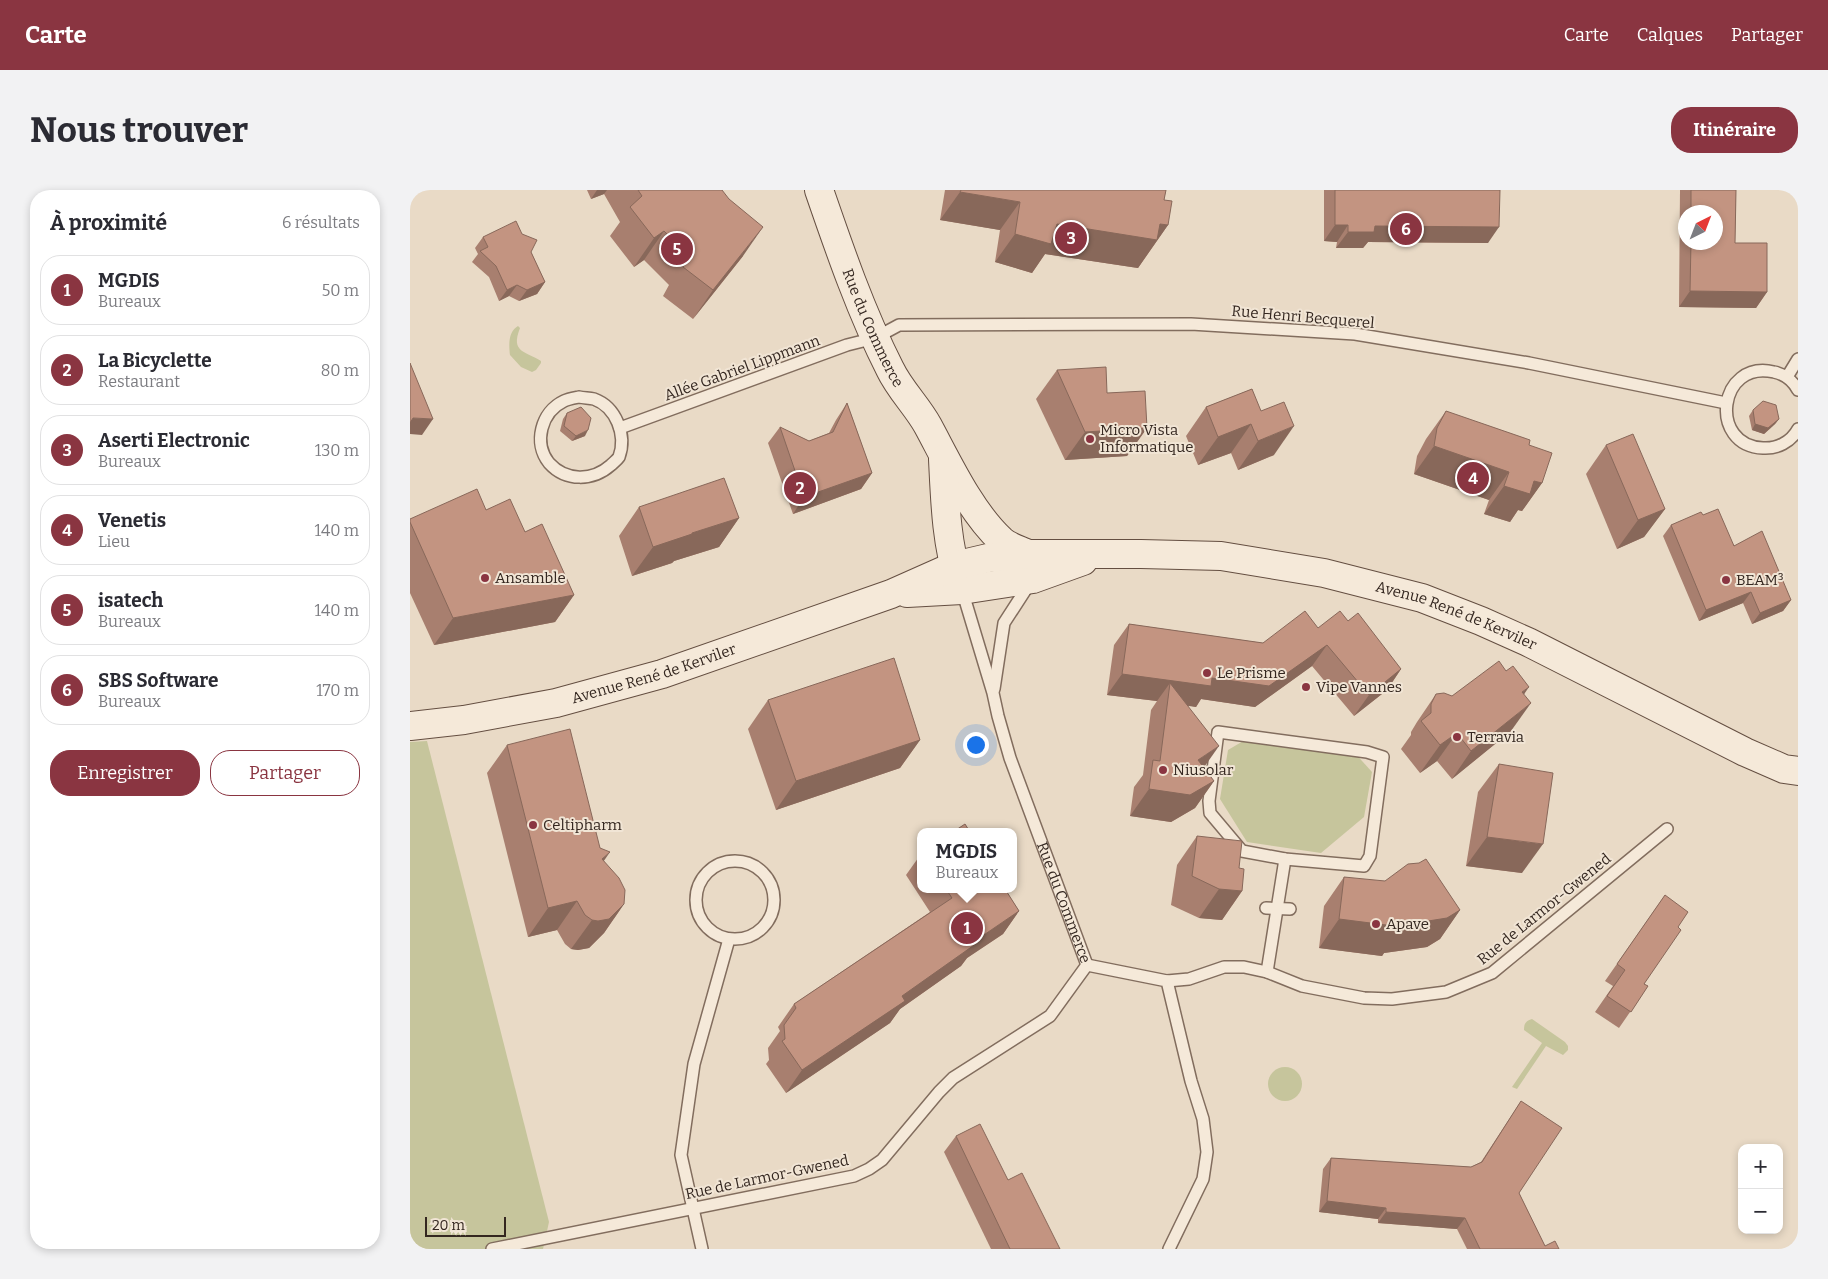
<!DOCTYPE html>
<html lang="fr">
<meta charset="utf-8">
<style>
body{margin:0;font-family:Bitter,serif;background:#f2f2f3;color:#2b2b33}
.controls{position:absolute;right:15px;bottom:15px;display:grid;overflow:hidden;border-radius:10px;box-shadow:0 2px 8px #0003}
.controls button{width:45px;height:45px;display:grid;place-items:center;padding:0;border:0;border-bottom:1px solid #e1e1e2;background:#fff;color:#2b2b33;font:25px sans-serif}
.compass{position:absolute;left:1268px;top:15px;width:45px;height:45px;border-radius:50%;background:#fff;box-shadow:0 2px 8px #0003;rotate:42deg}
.scale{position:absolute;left:15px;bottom:12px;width:81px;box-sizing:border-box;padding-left:5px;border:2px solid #342720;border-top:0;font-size:14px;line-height:18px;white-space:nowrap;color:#342720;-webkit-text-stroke:4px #f1e5d5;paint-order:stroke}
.you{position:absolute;left:565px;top:554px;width:18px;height:18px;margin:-12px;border:4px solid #fff;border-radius:50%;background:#1a73e8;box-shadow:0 0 0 8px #1a73e833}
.badge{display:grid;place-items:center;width:32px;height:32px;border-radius:50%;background:#8a3541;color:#fff;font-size:16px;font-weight:700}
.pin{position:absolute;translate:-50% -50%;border:2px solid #fff;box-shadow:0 1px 5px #0006}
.popup{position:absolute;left:507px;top:638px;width:100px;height:65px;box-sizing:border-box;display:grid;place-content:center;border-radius:10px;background:#fff;filter:drop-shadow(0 1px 4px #0005);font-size:16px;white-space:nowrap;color:#7c7c81}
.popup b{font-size:19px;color:#2b2b33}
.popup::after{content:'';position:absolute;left:50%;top:100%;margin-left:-10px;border:10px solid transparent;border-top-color:#fff}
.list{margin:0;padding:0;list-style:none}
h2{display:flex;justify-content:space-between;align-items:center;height:65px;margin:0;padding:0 20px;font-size:21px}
h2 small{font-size:16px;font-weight:400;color:#7c7c81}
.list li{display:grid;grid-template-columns:32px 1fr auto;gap:15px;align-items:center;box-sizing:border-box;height:70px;margin:0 10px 10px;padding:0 10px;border:1px solid #e1e1e2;border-radius:20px}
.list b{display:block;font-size:19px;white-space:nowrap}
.list p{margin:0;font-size:16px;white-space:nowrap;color:#7c7c81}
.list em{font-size:16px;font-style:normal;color:#7c7c81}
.actions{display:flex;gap:10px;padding:15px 20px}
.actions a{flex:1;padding:11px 0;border:1px solid #8a3541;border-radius:20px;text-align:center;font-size:18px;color:#8a3541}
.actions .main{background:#8a3541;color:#fff}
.map{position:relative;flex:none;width:1388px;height:1059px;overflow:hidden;border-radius:20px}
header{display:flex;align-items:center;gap:30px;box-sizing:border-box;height:70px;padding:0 25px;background:#8a3541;color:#fff}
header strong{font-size:24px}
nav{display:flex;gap:28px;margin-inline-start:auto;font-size:18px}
.intro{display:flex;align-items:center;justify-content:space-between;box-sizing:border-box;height:120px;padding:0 30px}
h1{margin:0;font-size:35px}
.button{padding:12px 22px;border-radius:20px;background:#8a3541;color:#fff;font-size:18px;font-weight:700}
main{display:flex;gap:30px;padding:0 30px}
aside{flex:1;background:#fff;border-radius:20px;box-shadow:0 2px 8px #0003}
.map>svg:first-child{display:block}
.green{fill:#c6c59c}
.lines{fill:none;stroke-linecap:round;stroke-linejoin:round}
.lane-casing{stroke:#826d5e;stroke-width:14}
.secondary-casing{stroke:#644e41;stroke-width:30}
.lane{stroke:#f5e9d9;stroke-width:11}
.secondary{stroke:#f5e9d9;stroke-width:28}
.wall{fill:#a87f6f;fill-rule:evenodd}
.shaded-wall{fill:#88685a}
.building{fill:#c39481;stroke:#88685a}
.poi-dot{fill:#8a3541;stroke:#f1e5d5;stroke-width:2}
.labels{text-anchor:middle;stroke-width:4;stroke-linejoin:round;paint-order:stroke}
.street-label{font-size:15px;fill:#342720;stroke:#f1e5d5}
.poi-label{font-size:15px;fill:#342720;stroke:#f1e5d5;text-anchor:start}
</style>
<header>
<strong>Carte</strong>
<nav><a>Carte</a><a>Calques</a><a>Partager</a></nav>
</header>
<div class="intro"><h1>Nous trouver</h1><a class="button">Itinéraire</a></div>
<main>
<aside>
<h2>À proximité<small>6 résultats</small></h2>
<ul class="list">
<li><span class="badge">1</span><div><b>MGDIS</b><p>Bureaux</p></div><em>50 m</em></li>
<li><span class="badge">2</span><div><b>La Bicyclette</b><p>Restaurant</p></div><em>80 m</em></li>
<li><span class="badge">3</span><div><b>Aserti Electronic</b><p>Bureaux</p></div><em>130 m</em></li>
<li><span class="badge">4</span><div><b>Venetis</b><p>Lieu</p></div><em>140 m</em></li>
<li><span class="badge">5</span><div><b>isatech</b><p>Bureaux</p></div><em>140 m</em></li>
<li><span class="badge">6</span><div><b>SBS Software</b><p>Bureaux</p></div><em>170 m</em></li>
</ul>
<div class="actions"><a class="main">Enregistrer</a><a>Partager</a></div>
</aside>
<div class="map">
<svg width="1388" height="1059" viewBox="0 0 1388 1059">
<rect width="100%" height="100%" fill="#e9dac6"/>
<g class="green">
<path d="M108 136 110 138C100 163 116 161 131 171V173L126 180 122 182 111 177 100 165C99 154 98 142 108 136Z"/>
<polygon points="840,547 943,561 962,582 954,627 911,663 837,652 810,609 818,560"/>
<polygon points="17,551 139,1032 133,1059 0,1059 0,552"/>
<path d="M1122 829 1155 852 1158 856V860L1153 865 1136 856 1107 899 1102 897 1132 853 1114 840C1114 833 1116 831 1122 829Z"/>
<circle cx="875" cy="894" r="17"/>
</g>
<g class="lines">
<g class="lane-casing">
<g id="lane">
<polyline points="1377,187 1388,169"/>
<path d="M1388 200C1383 191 1374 184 1364 182 1308 169 1298 256 1353 258 1367 259 1381 252 1388 239"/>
<path d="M169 207C174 208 179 208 184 209 206 217 217 245 209 267 207 270 204 272 201 275 183 291 156 292 139 273 123 253 131 222 154 211 158 209 164 208 169 207Z"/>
<polyline points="210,238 437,155 465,148 489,135 781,134 945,144 1119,173 1316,213"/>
<path id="s1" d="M552 400 583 503 588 526 600 568 677 775"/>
<polyline points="584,499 594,433 620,393"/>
<polygon points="808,542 957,562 973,567 960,666 954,676 875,669 832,661 800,623 799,611"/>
<circle cx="325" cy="710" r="39"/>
<polyline points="856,718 880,719"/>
<polyline points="677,775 757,791 781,891 793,929 797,962 793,989 759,1059"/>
<polyline points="857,782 875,669"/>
<polyline points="757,791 779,789 814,777 834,777 857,782 892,796 954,808 982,809 1036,802 1082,783 1257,639"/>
<polyline points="82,1059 444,986 459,979 472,970 529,902 543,888 640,826 677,775"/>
<polyline points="292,1059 271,965 284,874 319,749"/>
</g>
</g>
<g class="secondary-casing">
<g id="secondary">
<path id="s2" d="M409 0C430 61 451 122 480 179 490 200 507 216 518 236 538 273 560 321 591 350 598 357 610 360 618 364"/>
<path d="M533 269C535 309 536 353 549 392"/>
<polyline points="497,403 552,400 623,389 673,371"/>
<path id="s3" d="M0 536 54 530 146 513 252 484 481 404 544 376 578 368 618 364H731L811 366 914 383 1012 408 1071 431 1118 452 1335 562 1374 579 1388 581"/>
</g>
</g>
<use href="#lane" class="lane"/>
<use href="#secondary" class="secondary"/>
</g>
<g class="wall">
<polygon points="177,0 312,0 333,66 283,129 253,106 259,95 234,70 224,77 200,46 210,32 194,4 181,9"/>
<polygon points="535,0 756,0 754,10 758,35 728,78 635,64 622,83 585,72 590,40 530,30"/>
<polygon points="914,0 1090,0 1078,53 958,52 953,58 926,58 927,52 914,51"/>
<path d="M1270 0H1326L1325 53 1357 102 1346 118 1269 117ZM1276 22H1306V52H1276Z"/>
<polygon points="73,47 121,62 135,92 127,104 109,111 99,106 89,111 79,87 62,72 68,64 65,58"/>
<polygon points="647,180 697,203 737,238 717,266 655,270 626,209"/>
<polygon points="842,199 864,265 828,280 821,263 788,275 776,246 796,217"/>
<polygon points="437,213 462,283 451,299 383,324 358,253 370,237 399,251 419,243 426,230"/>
<polygon points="1343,220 1369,229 1365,234 1354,244 1342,240 1339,226"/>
<polygon points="1036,221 1119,255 1132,293 1112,321 1108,320 1100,332 1074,324 1079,310 1004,284 1007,266 1016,249"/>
<polygon points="157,223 175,246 162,251 150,241 153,229"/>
<polygon points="1196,255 1255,319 1234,347 1207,359 1176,284"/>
<polygon points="229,317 329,328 309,357 264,371 262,373 222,386 209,346"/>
<polygon points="76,320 115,342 164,405 145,432 24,455 0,403 0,329"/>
<polygon points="1293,325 1381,410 1373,421 1342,434 1333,413 1289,431 1253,346 1261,335"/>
<polygon points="938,431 991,479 977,500 944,526 902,476 845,517 791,509 786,517 777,515 794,578 804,591 785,618 761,632 720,626 724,597 733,585 741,520 747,511 697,505 704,455 719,434 853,453"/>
<polygon points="1026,504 1042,506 1114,504 1101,541 1042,589 1027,571 1010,583 991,559 1001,545 1001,542 1007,532"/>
<polygon points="358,510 510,550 490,578 366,620 338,539"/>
<polygon points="97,555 190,658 194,671 214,714 194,743 179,758 168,760 161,759 155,754 147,740 118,747 77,583"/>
<polygon points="1089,574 1112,683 1056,676 1068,602"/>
<polygon points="787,646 829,678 832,701 812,730 789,728 761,715 767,675"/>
<polygon points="511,664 511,699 595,699 609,721 593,744 557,768 551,776 490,819 480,833 376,903 356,874 359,870 358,858 370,841 368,837 384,814 520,722 496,685"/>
<polygon points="934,687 1050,720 1030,749 1017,757 974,763 972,766 909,758 914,716"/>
<polygon points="1255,705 1268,737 1234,794 1238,796 1209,838 1185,822 1203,796 1195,791"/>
<polygon points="1111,911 1109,1003 1135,1056 1149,1059 1057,1059 1047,1039 968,1033 968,1029 909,1022 913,979 921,968 1061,977 1071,972"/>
<polygon points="546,946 598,990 650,1059 581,1059 534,962"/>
</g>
<g class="shaded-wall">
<polygon points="187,0 197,0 194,4 181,9"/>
<polygon points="550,2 610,12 590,40 530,30"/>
<polygon points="647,34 750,34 758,35 728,78 635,64 622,83 585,72 605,44"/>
<polygon points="925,35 938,35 927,52 914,51"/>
<polygon points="965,36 1089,37 1078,53 958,52 953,58 926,58 938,42"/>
<polygon points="353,37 333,66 283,129 303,100"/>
<polygon points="254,41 234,70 224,77 244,48"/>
<polygon points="135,92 127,104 109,111 117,100"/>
<polygon points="107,95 99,106 89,111 97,100"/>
<polygon points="1280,101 1357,102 1346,118 1269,117"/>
<polygon points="3,228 23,229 12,245 0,244 0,232"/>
<polygon points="1369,229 1365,234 1354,244 1342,240 1345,234"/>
<polygon points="841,234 821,263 788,275 808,247"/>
<polygon points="884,236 864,265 828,280 848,251"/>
<polygon points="737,238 717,266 655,270 675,242"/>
<polygon points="178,240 175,246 162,251 166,246"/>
<polygon points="1024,256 1099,282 1079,310 1004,284"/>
<polygon points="462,283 451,299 383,324 394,307"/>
<polygon points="1124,291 1132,293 1112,321 1108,320 1100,332 1074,324 1094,296"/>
<polygon points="1255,319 1234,347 1207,359 1228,330"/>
<polygon points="329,328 309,357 264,371 262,373 222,386 243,357 282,343"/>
<polygon points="1341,402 1333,413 1289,431 1296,420"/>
<polygon points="164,405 145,432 24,455 43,428"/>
<polygon points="1381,410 1373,421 1342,434 1350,423"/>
<polygon points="917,455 902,476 845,517 791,509 786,517 758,513 760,493 747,511 697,505 712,484 802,488"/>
<polygon points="991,479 977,500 944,526 959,505"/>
<polygon points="1119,497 1100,525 1112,502"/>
<polygon points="1121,513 1101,541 1042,589 1061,561"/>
<polygon points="1047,543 1027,571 1010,583 1030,555"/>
<polygon points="510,550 490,578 366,620 386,591"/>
<polygon points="809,556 790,583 788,570"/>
<polygon points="804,591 785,618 761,632 720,626 739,599"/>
<polygon points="1077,647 1133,654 1112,683 1056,676"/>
<polygon points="200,662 180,691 192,669"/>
<polygon points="809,699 832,701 812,730 789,728"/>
<polygon points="167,711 147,740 118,747 138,718"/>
<polygon points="214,714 194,743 179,758 168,760 161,759 182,730"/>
<polygon points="1050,720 1030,749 1017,757 974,763 972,766 909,758 929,729 993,735"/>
<polygon points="609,721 593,744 557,768 551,776 490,819 480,833 376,903 392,880 565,751"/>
<polygon points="917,1011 976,1018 968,1029 909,1022"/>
<polygon points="976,1022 1055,1028 1047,1039 968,1033"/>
</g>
<g class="building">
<polygon points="228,0 312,0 319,9 353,37 303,100 273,77 279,66 254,41 244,48 220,17 232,6"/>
<polygon points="551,0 756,0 754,10 762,11 758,35 750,34 747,50 647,34 641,54 605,44 610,12 550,2"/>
<polygon points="925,0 1090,0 1089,37 965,36 964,42 938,42 938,35 925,35"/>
<polygon points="1281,0 1326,0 1325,53 1357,53 1357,102 1280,101 1281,52 1306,52 1306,22 1281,22"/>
<polygon points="106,31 112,44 127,50 121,62 135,92 117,100 107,95 97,100 86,76 70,61 78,57 73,47"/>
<polygon points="0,173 23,229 3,228 0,233"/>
<polygon points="696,177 697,203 735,201 737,238 675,242 647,180"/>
<polygon points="842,199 851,221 874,212 884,236 848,251 841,234 808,247 796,217"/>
<polygon points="1353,211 1366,215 1369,229 1358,238 1345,234 1343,220"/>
<polygon points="437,213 462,283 394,307 370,237 399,251 423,242"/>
<polygon points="171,217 181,228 178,240 166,246 154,236 157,223"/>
<polygon points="1036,221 1120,250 1119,255 1142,263 1132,293 1124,291 1120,304 1094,296 1099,282 1024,256 1027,238"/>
<polygon points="1223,244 1255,319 1228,330 1196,255"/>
<polygon points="314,288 329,328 282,343 282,344 243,357 229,317"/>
<polygon points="67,299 76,320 100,309 115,342 132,334 164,405 43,428 0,332 0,329"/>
<polygon points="1308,319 1324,356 1352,341 1381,410 1350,423 1341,402 1296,420 1261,335 1291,322 1293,325"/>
<polygon points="895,421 908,438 930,421 938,431 948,423 991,479 959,505 917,455 859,496 802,488 801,496 712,484 719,434 853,453"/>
<polygon points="484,468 510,550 386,591 358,510"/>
<polygon points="1089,471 1096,481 1103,476 1119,497 1112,502 1121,513 1061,561 1047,543 1030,555 1011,531 1021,523 1021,514 1026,504 1034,503 1042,506"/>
<polygon points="760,493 809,556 788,570 804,591 780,605 739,599 743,570 750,571"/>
<polygon points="160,539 190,658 200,662 192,669 209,688 215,700 214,714 199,729 188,731 182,730 175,725 167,711 138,718 97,555"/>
<polygon points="1089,574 1143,583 1133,654 1077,647"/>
<polygon points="555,634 560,642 543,642"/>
<polygon points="787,646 832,651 829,678 834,679 832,701 809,699 782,686"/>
<polygon points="1016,669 1050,720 1037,728 993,735 992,737 929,729 934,687 975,691 998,674 1009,673"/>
<polygon points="536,699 595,699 609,721 565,751 567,753 492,806 495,811 392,880 372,851 375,849 374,835 386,818 384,814 542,708"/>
<polygon points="1255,705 1278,722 1268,737 1271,740 1234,794 1238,796 1221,822 1197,806 1215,780 1207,774"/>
<polygon points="1111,911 1152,938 1109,1003 1135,1056 1145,1051 1149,1059 1070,1059 1055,1028 976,1022 976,1018 917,1011 921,968 1061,977 1072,972"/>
<polygon points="570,934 598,990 612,983 650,1059 600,1059 546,946"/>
</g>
<g class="poi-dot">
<circle cx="680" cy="249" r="5"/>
<circle cx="75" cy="388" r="5"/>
<circle cx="1316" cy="390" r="5"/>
<circle cx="797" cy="483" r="5"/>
<circle cx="896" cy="497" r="5"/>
<circle cx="1047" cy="547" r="5"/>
<circle cx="753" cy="580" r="5"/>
<circle cx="123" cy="635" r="5"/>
<circle cx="966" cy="734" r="5"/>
</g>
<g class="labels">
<g class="street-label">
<text transform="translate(893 127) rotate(5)" y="5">Rue Henri Becquerel</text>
<text dy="5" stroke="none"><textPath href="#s2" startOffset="148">Rue du Commerce</textPath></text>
<text transform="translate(332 178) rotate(-20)" y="5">Allée Gabriel Lippmann</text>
<text dy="5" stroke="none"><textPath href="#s3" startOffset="1081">Avenue René de Kerviler</textPath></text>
<text dy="5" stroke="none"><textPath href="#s3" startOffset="250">Avenue René de Kerviler</textPath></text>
<text dy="5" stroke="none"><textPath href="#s1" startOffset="329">Rue du Commerce</textPath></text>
<text transform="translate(1134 719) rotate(-39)" y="5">Rue de Larmor-Gwened</text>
<text transform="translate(357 987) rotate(-12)" y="5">Rue de Larmor-Gwened</text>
</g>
<g class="poi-label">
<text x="690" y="245">Micro Vista<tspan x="690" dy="17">Informatique</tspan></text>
<text x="85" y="393">Ansamble</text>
<text x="1326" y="395">BEAM³</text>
<text x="807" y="488">Le Prisme</text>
<text x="906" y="502">Vipe Vannes</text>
<text x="1057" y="552">Terravia</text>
<text x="763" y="585">Niusolar</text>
<text x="133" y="640">Celtipharm</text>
<text x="976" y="739">Apave</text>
</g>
</g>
</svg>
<div class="controls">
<button>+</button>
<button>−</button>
</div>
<svg class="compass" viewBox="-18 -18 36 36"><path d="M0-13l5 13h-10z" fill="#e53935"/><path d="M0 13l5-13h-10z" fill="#7c7c81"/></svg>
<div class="scale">20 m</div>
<div class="you"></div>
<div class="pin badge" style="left:557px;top:738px">1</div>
<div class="popup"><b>MGDIS</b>Bureaux</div>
<div class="pin badge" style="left:390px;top:298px">2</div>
<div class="pin badge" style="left:661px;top:48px">3</div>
<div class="pin badge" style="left:1063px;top:288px">4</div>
<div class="pin badge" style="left:267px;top:59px">5</div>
<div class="pin badge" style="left:996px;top:39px">6</div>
</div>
</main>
